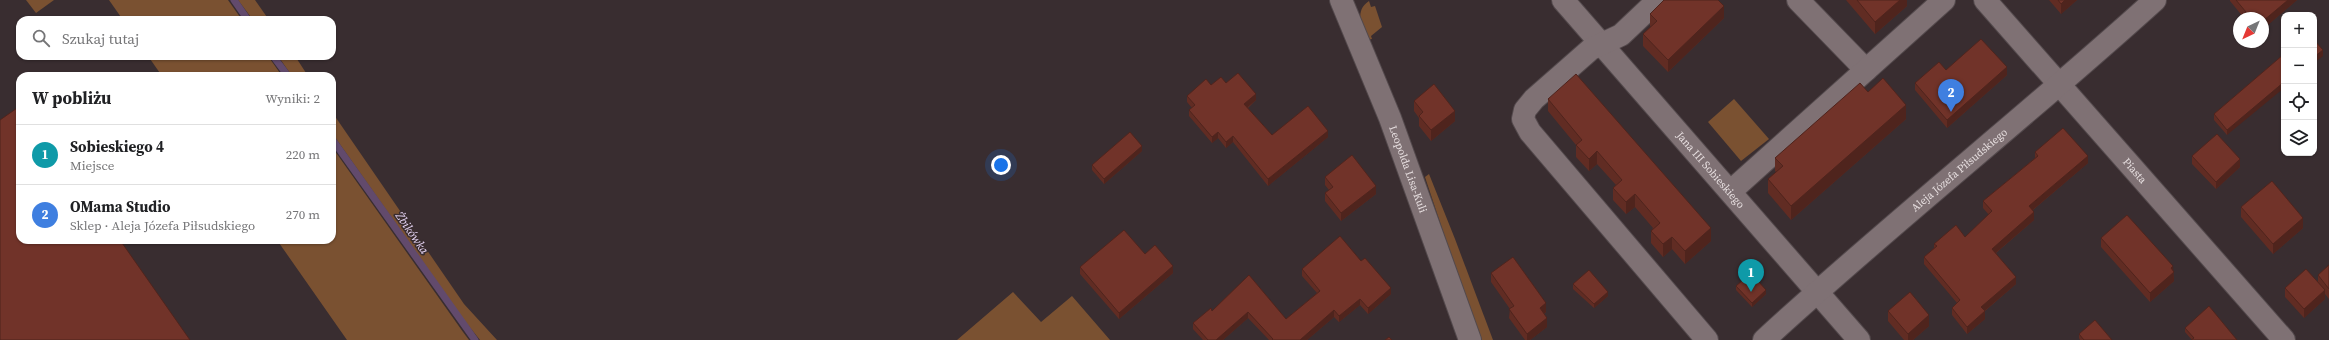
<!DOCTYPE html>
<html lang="pl">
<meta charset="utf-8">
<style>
body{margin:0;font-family:"Source Serif 4",serif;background:#f6f6f6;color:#202124}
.controls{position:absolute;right:12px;top:12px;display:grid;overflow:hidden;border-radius:8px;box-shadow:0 1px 3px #0004}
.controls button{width:36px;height:36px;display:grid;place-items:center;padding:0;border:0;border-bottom:1px solid #e0e0e0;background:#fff;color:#202124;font:20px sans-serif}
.compass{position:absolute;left:2233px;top:12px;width:36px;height:36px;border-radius:50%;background:#fff;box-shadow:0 1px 3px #0004;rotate:223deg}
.you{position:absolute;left:1001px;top:165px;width:14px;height:14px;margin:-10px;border:3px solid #fff;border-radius:50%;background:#1a73e8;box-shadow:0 0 0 6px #1a73e833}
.badge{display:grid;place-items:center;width:26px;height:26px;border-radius:50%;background:#48713c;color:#fff;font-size:13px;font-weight:700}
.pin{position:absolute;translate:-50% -33px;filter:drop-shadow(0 1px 2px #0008)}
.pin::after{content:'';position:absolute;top:21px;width:14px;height:12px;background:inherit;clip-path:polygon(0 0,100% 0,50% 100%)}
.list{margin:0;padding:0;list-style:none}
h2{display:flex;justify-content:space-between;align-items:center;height:52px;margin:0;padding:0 16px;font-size:17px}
h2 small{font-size:13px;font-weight:400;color:#757577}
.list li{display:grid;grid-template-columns:26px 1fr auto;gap:12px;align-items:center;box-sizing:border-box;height:60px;padding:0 16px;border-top:1px solid #e0e0e0}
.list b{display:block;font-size:15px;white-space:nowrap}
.list p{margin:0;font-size:13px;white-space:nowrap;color:#757577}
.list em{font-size:13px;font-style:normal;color:#757577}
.icon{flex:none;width:22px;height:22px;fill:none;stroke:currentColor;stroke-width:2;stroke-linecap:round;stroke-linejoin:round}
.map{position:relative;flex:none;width:2329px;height:340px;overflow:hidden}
.search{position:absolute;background:#fff;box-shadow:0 1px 3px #0004;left:16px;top:16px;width:320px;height:44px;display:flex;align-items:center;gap:10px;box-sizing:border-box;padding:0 14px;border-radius:12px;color:#757577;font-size:15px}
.panel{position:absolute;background:#fff;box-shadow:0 1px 3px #0004;left:16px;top:72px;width:320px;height:172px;border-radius:12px}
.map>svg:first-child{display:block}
.green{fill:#7a5131}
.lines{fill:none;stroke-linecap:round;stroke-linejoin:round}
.stream{stroke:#624a6c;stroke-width:7}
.minor-casing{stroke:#53494c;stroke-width:24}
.minor{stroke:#7f7174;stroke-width:22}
.wall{fill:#612c23}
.shaded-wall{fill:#4f241d}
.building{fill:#713329;stroke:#4f241d}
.labels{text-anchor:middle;stroke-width:3;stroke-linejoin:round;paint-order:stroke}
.street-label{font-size:11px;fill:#e6dedf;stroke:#392d30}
.water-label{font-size:12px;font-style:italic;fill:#e9d7f7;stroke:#392d30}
</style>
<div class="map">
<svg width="2329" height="340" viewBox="0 0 2329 340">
<rect width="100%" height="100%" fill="#392d30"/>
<g class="green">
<polygon points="26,0 54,0 36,13"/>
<polygon points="109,0 228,0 242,20 123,20"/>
<polygon points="238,0 255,0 269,20 253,20"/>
<path d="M1369 1 1371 7 1375 6 1382 27 1371 36 1372 39 1366 40C1362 26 1354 11 1369 1Z"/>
<polygon points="148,56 268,56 282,76 162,76"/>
<polygon points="278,56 295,56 308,76 292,76"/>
<polygon points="1734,99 1769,139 1741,161 1708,122"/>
<polygon points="332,112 464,304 497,340 480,340 464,320 332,133"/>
<polygon points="332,147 463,332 469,340 347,340 277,240 332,240"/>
<polygon points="1429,174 1455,239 1493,340 1479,340 1425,177"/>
<polygon points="1013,292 1041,322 1072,296 1110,340 957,340"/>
</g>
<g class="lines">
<g class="stream">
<polyline points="234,0 248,20"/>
<polyline points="273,56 288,76"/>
<polyline points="332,139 475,340"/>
</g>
<g class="minor-casing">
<g id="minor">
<path id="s1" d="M1341 0 1390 118 1470 340"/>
<path id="s2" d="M1563 0 1859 340"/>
<polyline points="1658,0 1621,35 1591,49 1534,99 1525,110 1523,119 1530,132 1707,340"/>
<polyline points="1798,0 1866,70"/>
<path id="s3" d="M1985 0 2284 340"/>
<polyline points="1731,191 1944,0"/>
<path id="s4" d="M1764 340C1891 223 2027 116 2155 0"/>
</g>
</g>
<use href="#minor" class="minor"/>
</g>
<g class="wall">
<polygon points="1846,0 1907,0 1907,6 1875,34"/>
<polygon points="2049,0 2077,0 2061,14"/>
<polygon points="2230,0 2297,0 2263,29 2263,18 2244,18 2230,1"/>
<polygon points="1650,14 1724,18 1668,72 1643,46 1643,34 1651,27 1650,26"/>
<polygon points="2284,54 2227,135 2214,120 2214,114"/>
<polygon points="1946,70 2007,75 1947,128 1915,90 1915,83"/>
<polygon points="1226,83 1256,100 1248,108 1272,135 1328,137 1268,186 1233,142 1226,148 1218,138 1212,143 1189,116 1189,110 1192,108 1187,102 1187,96 1211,85"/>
<polygon points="1868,92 1906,119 1791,220 1768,193 1768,179 1776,172 1775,171 1775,158"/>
<polygon points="1548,99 1711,241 1685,264 1672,249 1663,257 1651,243 1651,231 1653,228 1635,207 1626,214 1613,200 1613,188 1616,185 1597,164 1589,171 1576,157 1576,145 1548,111"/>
<polygon points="1414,101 1455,121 1431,141 1419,126 1419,118 1414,111"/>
<polygon points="1142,151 1104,184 1092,170 1092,165"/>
<polygon points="2035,152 2088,163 2033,210 2034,220 1996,253 2016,284 1985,311 1985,319 1967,334 1952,315 1952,308 1957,303 1924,264 1924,257 1934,248 1934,244 1965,237 1989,215 1983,208 1983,201 2035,158"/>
<polygon points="2192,156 2240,167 2216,189 2192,164"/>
<polygon points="1325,177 1376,194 1341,221 1325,201 1325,193 1329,190 1325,185"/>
<polygon points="2241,207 2303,228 2273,254 2241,217"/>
<polygon points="2101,238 2173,271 2174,281 2150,302 2101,247"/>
<polygon points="1145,254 1173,273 1119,319 1080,274 1080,267"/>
<polygon points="2329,265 2329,299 2325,294 2325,299 2304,318 2285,297 2285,288 2318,282 2318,275"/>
<polygon points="1302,269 1391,294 1368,314 1360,305 1339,322 1334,317 1307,340 1269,340 1248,318 1223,340 1203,340 1193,329 1193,323 1212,311 1249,275 1286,319 1317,293 1302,276"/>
<polygon points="1491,273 1546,312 1544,314 1547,327 1530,340 1525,340 1509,318 1510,309 1491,282"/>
<polygon points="1573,284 1608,296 1594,308 1573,289"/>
<polygon points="1736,286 1766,294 1752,307 1736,290"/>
<polygon points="1888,311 1929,326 1913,340 1904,340 1888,321"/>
<polygon points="2185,328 2237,340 2192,340 2185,332"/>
<polygon points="2079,334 2112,340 2080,340 2079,338"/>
</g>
<g class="shaded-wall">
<polygon points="1900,0 1907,0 1907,6 1875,34 1875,22"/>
<polygon points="2065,0 2077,0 2061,14 2061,4"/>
<polygon points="2288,0 2297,0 2263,29 2263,21"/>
<polygon points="1724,6 1724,18 1668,72 1668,60"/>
<polygon points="2323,50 2323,56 2314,63 2314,57"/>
<polygon points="2007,67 2007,75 1947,128 1947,120"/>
<polygon points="2284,82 2284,88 2227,135 2227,130"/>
<polygon points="1256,94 1256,100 1244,110 1244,104"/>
<polygon points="1906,105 1906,119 1791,220 1791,206"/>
<polygon points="1455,111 1455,121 1431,141 1431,130"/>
<polygon points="1328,131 1328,137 1268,186 1268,179"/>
<polygon points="1218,132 1218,138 1212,143 1212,137"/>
<polygon points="1233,136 1233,142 1226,148 1226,142"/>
<polygon points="1142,146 1142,151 1104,184 1104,179"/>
<polygon points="1597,151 1597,164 1589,171 1589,159"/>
<polygon points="2088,156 2088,163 2029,213 2029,206"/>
<polygon points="2240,159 2240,167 2216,189 2216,182"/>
<polygon points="1376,186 1376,194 1341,221 1341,213"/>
<polygon points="1635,194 1635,207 1626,214 1626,202"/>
<polygon points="2034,212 2034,220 1992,256 1992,249"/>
<polygon points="2303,218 2303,228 2273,254 2273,244"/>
<polygon points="1711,228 1711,241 1685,264 1685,251"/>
<polygon points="1672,237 1672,249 1663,257 1663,244"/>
<polygon points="1173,266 1173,273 1119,319 1119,313"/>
<polygon points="2173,266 2174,281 2150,302 2150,293"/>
<polygon points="2016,277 2016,284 1981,314 1981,307"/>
<polygon points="1391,288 1391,294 1368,314 1368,308"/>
<polygon points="1766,290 1766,294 1752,307 1752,303"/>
<polygon points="2325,290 2325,299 2304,318 2304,309"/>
<polygon points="1608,292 1608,296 1594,308 1594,304"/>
<polygon points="1360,299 1360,305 1339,322 1339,316"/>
<polygon points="1546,303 1546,312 1540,317 1540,308"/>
<polygon points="1334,310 1334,317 1307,340 1300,340"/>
<polygon points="1985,311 1985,319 1967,334 1967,327"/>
<polygon points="1248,312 1248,318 1223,340 1216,340"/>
<polygon points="1929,315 1929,326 1913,340 1908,340 1908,334"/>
<polygon points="1547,318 1547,327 1530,340 1527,340 1527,334"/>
</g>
<g class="building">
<polygon points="1664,0 1718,0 1724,6 1668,60 1643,34 1657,21 1650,14"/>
<polygon points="1857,0 1900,0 1875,22"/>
<polygon points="2058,0 2065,0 2061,4"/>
<polygon points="2236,0 2288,0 2263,21 2263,18 2251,18"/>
<polygon points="1981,39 2007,67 1947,120 1915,83 1939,62 1946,70"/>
<polygon points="2314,40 2323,50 2314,57"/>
<polygon points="2284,54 2284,82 2227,130 2214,114"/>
<polygon points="1238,73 1256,94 1244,104 1272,135 1308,106 1328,131 1268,179 1233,136 1226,142 1218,132 1212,137 1189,110 1195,105 1187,96 1206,79 1211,85 1221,77 1226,83"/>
<polygon points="1576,74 1711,228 1685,251 1672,237 1663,244 1651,231 1660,223 1635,194 1626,202 1613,188 1622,180 1597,151 1589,159 1576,145 1582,140 1548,99"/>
<polygon points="1883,78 1906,105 1791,206 1768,179 1783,166 1775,158 1860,83 1868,92"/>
<polygon points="1434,84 1455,111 1431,130 1419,116 1423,112 1414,101"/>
<polygon points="20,106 20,240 120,240 190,340 0,340 0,120"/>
<polygon points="2063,128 2088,156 2029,206 2034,212 1992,249 2016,277 1981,307 1985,311 1967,327 1952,308 1960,300 1924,257 1937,246 1934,244 1956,225 1965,237 1992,211 1983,201 2038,156 2035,152"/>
<polygon points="1130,132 1142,146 1104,179 1092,165"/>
<polygon points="2217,134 2240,159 2216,182 2192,156"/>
<polygon points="1352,155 1376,186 1341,213 1325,193 1333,187 1325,177"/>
<polygon points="2272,181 2303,218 2273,244 2241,207"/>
<polygon points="2127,215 2173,266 2171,268 2174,272 2150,293 2101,238"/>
<polygon points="1124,230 1145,254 1155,245 1173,266 1119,313 1080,267"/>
<polygon points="1340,236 1361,261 1365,258 1391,288 1368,308 1360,299 1339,316 1334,310 1300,340 1272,340 1273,339 1248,312 1216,340 1208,340 1193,323 1211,308 1212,311 1249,275 1286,319 1320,291 1302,269"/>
<polygon points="1513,257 1546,303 1540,308 1547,318 1527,334 1509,309 1514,306 1491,273"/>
<polygon points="2329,265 2329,289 2318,275"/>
<polygon points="2306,269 2325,290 2304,309 2285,288"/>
<polygon points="1589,270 1608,292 1594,304 1573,284"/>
<polygon points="1751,273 1766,290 1752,303 1736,286"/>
<polygon points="1910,292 1929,315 1908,334 1888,311"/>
<polygon points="2209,306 2237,340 2191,340 2194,338 2185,328"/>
<polygon points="2095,320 2112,340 2084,340 2079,334"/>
<polygon points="1389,337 1392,340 1385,340"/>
</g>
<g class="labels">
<g class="street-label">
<text dy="4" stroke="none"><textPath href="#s1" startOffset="182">Leopolda Lisa-Kuli</textPath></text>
<text dy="4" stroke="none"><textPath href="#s2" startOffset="225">Jana III Sobieskiego</textPath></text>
<text dy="4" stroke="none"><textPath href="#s3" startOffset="227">Piasta</textPath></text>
<text dy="4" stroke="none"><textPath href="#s4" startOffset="259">Aleja Józefa Piłsudskiego</textPath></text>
</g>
<g class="water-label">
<text transform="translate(412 233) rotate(55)" y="4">Żbikówka</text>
</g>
</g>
</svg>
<div class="controls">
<button>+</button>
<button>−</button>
<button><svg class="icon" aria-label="locate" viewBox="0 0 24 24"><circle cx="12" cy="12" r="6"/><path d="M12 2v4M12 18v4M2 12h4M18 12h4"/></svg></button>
<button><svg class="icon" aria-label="layers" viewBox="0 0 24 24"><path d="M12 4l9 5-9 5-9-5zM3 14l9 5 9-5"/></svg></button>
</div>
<svg class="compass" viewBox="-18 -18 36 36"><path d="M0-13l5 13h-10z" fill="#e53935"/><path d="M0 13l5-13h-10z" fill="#757577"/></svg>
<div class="you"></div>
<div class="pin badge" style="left:1751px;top:292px;background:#0f9aa8">1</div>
<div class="pin badge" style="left:1951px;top:112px;background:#3f7fe0">2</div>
<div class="search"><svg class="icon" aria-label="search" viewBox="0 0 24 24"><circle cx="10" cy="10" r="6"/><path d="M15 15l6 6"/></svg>Szukaj tutaj</div>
<section class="panel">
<h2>W pobliżu<small>Wyniki: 2</small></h2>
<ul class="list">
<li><span class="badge" style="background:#0f9aa8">1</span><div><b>Sobieskiego 4</b><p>Miejsce</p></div><em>220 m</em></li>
<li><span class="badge" style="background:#3f7fe0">2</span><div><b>OMama Studio</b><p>Sklep · Aleja Józefa Piłsudskiego</p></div><em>270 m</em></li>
</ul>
</section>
</div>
